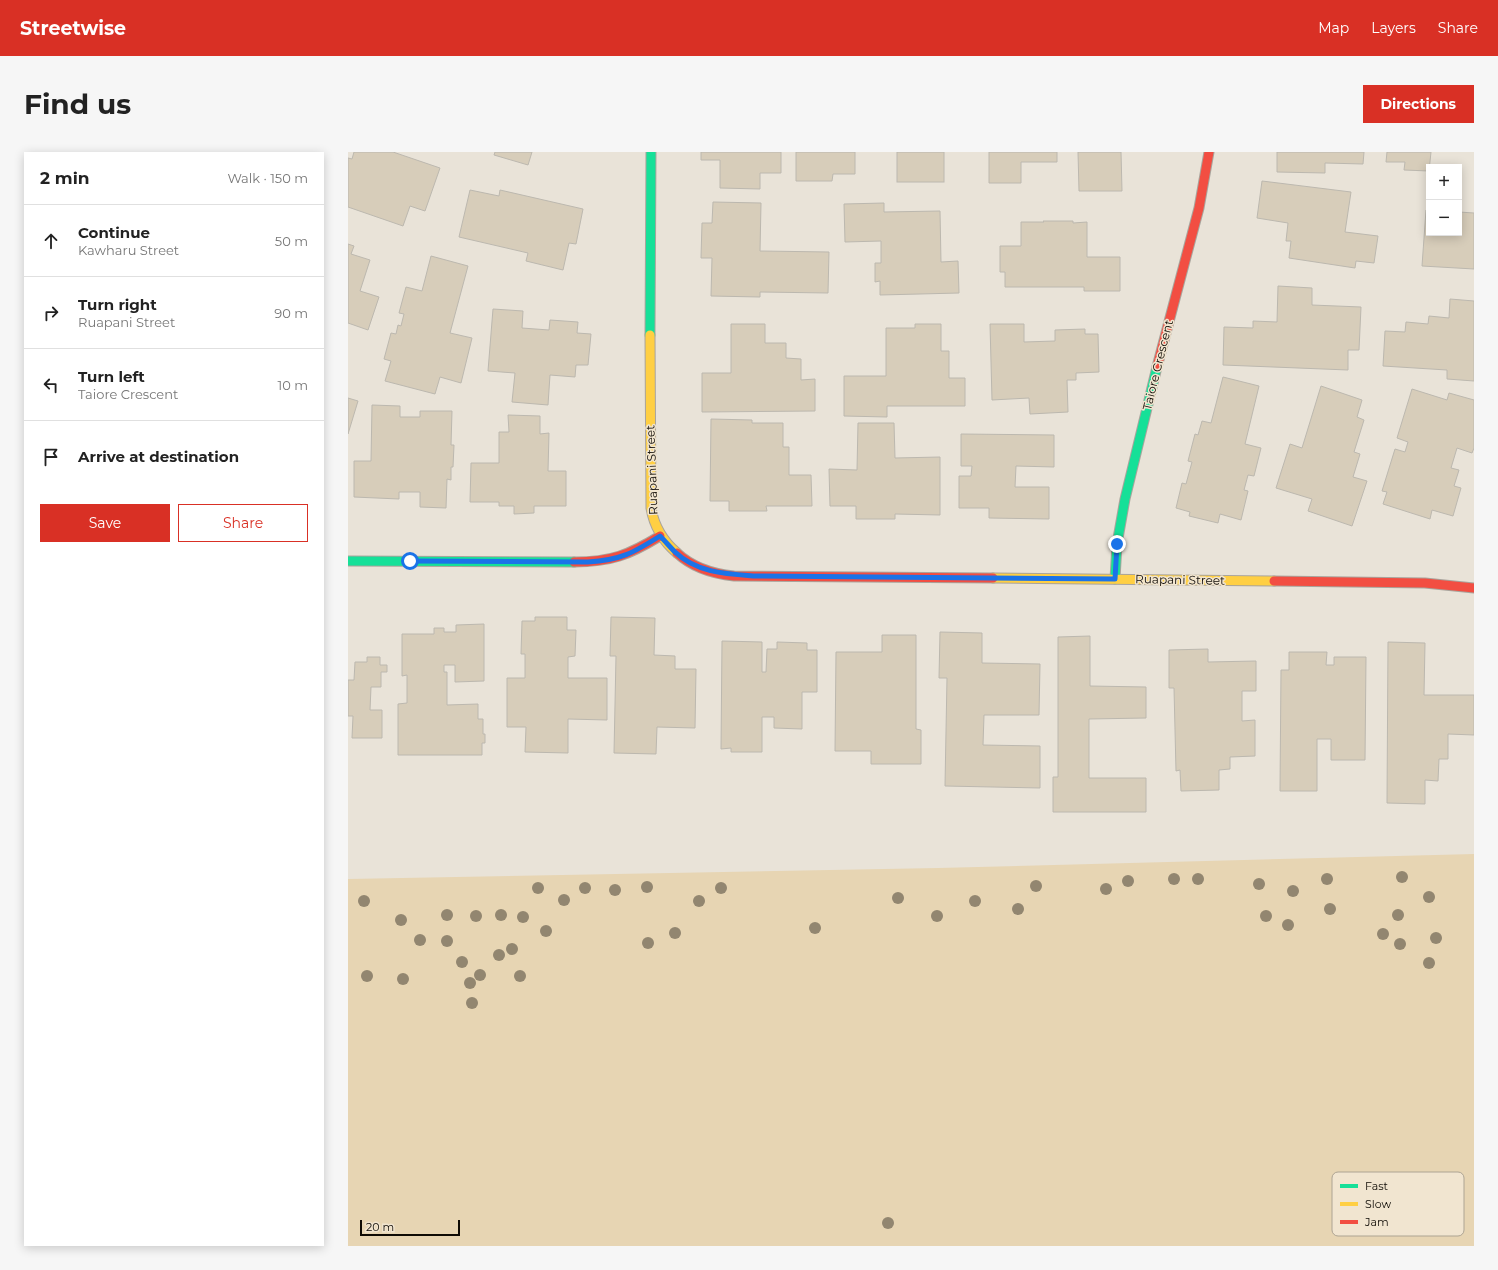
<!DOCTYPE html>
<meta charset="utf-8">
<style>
body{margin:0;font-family:Montserrat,sans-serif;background:#f6f6f6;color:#222}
.controls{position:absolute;right:12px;top:12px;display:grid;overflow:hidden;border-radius:0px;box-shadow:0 2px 10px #0003}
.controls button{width:36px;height:36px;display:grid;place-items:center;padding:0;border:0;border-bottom:1px solid #e0e0e0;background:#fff;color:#222;font:20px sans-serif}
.scale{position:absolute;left:12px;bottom:10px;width:100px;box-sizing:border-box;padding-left:4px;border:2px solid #0f0b05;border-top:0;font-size:11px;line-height:14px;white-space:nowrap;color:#0f0b05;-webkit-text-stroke:3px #f1e5d0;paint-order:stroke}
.stop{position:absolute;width:12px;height:12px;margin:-9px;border:3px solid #1a73e8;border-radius:50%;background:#fff}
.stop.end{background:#1a73e8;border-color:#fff;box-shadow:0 1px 4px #0008}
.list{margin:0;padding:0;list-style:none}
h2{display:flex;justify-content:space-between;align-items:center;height:52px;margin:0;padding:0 16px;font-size:17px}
h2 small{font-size:13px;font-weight:400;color:#767676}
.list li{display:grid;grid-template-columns:26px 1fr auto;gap:12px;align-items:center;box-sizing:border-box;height:72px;padding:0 16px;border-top:1px solid #e0e0e0}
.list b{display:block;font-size:15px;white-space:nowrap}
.list p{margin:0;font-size:13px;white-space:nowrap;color:#767676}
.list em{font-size:13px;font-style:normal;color:#767676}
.actions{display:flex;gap:8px;padding:12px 16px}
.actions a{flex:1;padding:9px 0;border:1px solid #d93025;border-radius:0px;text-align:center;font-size:14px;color:#d93025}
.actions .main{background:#d93025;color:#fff}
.icon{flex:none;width:22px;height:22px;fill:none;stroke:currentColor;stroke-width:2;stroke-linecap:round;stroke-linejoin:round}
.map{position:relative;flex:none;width:1126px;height:1094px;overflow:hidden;border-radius:0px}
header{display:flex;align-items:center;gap:24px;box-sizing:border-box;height:56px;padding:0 20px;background:#d93025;color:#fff}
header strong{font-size:19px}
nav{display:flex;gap:22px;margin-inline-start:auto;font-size:14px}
.intro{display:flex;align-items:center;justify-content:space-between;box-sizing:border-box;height:96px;padding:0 24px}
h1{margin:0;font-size:28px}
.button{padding:10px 18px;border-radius:0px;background:#d93025;color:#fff;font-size:14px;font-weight:700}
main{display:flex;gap:24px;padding:0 24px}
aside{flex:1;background:#fff;border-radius:0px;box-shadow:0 2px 10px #0003}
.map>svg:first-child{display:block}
.green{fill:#e7d5b3}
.building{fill:#d7cdba;stroke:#bcb8af}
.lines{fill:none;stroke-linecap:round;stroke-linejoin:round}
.fast-casing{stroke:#a9a49c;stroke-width:11}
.slow-casing{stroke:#a9a49c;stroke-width:11}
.jam-casing{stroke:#a9a49c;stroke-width:11}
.fast{stroke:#16e098;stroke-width:9}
.slow{stroke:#ffcf43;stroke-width:9}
.jam{stroke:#f24e42;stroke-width:9}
.tree{fill:#928670}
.route{stroke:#1a73e8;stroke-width:5}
.labels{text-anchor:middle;stroke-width:3;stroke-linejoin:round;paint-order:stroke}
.street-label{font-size:12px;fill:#0f0b05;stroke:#f1e5d0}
.key{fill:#f1e5d0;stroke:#ada493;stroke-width:1}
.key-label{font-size:11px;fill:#0f0b05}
</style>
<header>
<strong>Streetwise</strong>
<nav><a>Map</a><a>Layers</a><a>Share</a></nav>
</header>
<div class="intro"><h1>Find us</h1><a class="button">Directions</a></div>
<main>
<aside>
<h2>2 min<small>Walk · 150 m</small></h2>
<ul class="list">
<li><svg class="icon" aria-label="ahead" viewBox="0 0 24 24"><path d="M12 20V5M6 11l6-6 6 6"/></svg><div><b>Continue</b><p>Kawharu Street</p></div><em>50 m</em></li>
<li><svg class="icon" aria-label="right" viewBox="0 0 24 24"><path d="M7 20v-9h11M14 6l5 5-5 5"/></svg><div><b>Turn right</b><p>Ruapani Street</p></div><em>90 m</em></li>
<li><svg class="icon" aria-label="left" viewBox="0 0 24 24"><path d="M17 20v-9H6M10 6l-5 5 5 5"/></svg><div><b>Turn left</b><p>Taiore Crescent</p></div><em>10 m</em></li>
<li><svg class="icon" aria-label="arrive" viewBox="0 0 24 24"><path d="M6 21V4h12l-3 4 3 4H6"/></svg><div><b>Arrive at destination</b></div></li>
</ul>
<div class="actions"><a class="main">Save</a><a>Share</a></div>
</aside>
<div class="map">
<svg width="1126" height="1094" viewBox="0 0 1126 1094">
<rect width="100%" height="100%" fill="#e9e3d8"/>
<polygon class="green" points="1126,702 1126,1094 0,1094 0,727 590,716"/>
<g class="building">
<polygon points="6,0 45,0 92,16 77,59 62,54 55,74 0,55 0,6 4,7"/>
<polygon points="147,0 184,0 180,13 146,3"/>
<polygon points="353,0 433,0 433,21 412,21 412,37 372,36 372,8 353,8"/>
<polygon points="448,0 507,0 507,22 485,22 484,29 448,29"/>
<rect x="549" y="0" width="47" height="30"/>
<polygon points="641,0 709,0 709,10 673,10 673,31 641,31"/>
<polygon points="730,0 773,0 774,39 731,39"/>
<polygon points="929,0 1016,0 1015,12 977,11 977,21 929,20"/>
<polygon points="1039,0 1083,0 1081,19 1056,18 1057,10 1038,10"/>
<polygon points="914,29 1003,40 997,80 1030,84 1026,111 1008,109 1007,116 941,106 943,89 938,89 940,71 909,66"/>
<polygon points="122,38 151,44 152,38 235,57 228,92 221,91 215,118 178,109 180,101 111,85"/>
<polygon points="365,50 413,51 412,99 481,100 480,141 412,140 412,145 363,144 364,106 353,106 354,71 364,71"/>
<polygon points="536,51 536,60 592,59 593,110 610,109 611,141 532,143 532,129 527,130 527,111 533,111 533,89 497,90 496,52"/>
<polygon points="1078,58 1081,58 1081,81 1111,81 1111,60 1126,61 1126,117 1074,114"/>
<polygon points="695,69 725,69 725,71 739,70 739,105 772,105 772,139 736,139 736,135 657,135 657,120 652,120 652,94 673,94 673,70 696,70"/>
<polygon points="0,92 6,94 3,102 22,108 12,139 31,145 20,178 0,171"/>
<polygon points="83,104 120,114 102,181 124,186 113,231 92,225 87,242 37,229 43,209 36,207 43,181 48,182 50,173 53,174 56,162 51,161 58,135 74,139"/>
<polygon points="930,134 964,136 964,153 1013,155 1011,198 1000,198 1000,218 875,213 876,175 905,176 905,169 929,170"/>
<polygon points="1102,147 1126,149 1126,229 1099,227 1099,218 1035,214 1037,179 1057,180 1058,170 1080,172 1081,164 1101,166"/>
<polygon points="145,157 175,159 174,176 201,178 202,168 230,170 229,181 243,182 240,213 228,213 227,225 202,223 200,253 164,250 167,221 140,219"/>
<polygon points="383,172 417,172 417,191 438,191 438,206 453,207 453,228 467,227 467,259 354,260 354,221 383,221"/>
<polygon points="567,172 593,172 593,199 601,199 601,226 617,226 617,254 539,254 539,265 496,264 496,224 538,224 538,176 567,176"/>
<polygon points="642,172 676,172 676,190 707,189 707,178 737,177 737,182 750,182 751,220 728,221 728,228 719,228 720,260 682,262 681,246 644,248"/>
<polygon points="875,225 911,234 897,292 913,296 906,324 900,323 896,338 900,339 893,368 872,362 870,371 841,364 842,360 828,356 834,331 838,332 844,310 840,309 847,282 850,283 854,269 863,271"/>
<polygon points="973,234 1014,248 1009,265 1016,268 1006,300 1012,302 1005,325 1019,329 1004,374 960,359 964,347 928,336 942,292 954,296"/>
<polygon points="1064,237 1099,248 1101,241 1126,248 1126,296 1124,301 1109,296 1103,316 1111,318 1106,334 1113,336 1105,364 1084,358 1082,367 1035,352 1039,340 1034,339 1047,297 1057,300 1060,290 1049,286"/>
<polygon points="0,246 10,249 0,282"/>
<polygon points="24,253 52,254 52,265 72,265 72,259 104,259 103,293 106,293 105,315 103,315 103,328 99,327 98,356 72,355 72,340 51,340 51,347 6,345 6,309 23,309"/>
<polygon points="160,263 192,264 192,282 201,281 200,319 218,319 218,354 186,354 186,361 166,362 166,354 151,354 151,350 122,350 123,311 151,311 151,280 161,280"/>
<polygon points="363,267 404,268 404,271 435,271 435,295 441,295 441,323 463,323 464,354 418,354 419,359 381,359 381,349 362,349"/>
<polygon points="510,271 546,271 547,306 592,305 592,363 547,362 547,367 508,367 508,354 482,354 481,317 509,318"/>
<polygon points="613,282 706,283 706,315 668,314 667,335 701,335 701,367 641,366 641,356 611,356 611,324 623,324 624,314 613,314"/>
<polygon points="187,465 219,465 219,478 228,478 227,504 220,505 220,526 259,526 259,568 220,567 220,601 177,600 178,575 159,575 159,526 177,526 177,502 173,502 174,469 187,469"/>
<polygon points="263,465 307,466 306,503 327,504 327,517 348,517 347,576 309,575 308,602 266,601 268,504 262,504"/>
<polygon points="136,472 136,529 107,530 107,513 96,513 96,520 99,520 99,553 130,552 130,567 135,567 135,582 137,582 137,591 134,591 134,603 50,603 50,552 59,551 59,523 54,524 54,482 86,482 86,476 96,476 96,480 108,480 108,473"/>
<polygon points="592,480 634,481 634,511 692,512 691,563 636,563 635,593 692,594 692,636 597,634 599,526 591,526"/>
<polygon points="534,483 568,483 568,577 573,578 573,612 523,612 523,599 487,599 488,500 534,500"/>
<polygon points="742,484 742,534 798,535 798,566 741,567 741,626 798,626 798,660 705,660 705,625 710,625 710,485"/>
<polygon points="374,489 414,490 414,520 418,520 419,497 429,497 429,490 459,491 459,498 469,498 469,540 454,540 454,577 426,576 426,565 414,565 414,600 383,600 383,596 373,597"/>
<polygon points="1040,490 1077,491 1076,543 1126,543 1126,583 1100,582 1100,607 1091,607 1090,629 1077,628 1077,652 1039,651"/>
<polygon points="860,497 860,510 908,509 908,539 894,539 894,569 907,568 907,604 882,605 882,617 871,618 871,638 833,639 832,618 828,619 826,536 821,536 821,498"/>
<polygon points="941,500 979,500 978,513 986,513 986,505 1018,505 1017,608 983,608 983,587 969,587 969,639 932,639 933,518 941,518"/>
<polygon points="19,505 32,505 32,513 39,513 39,520 33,520 33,535 23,535 22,558 34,558 34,586 4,586 5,564 0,564 0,528 6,528 7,510 19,510"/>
</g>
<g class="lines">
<g class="fast-casing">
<g id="fast">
<polyline points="302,183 303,0"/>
<polyline points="0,409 226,410"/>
<polyline points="767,427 769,392 777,347 809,215"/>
</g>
</g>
<g class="slow-casing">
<g id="slow">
<path d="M302 183 303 356C306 374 315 389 329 401"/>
<polyline points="645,426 926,429"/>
</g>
</g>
<g class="jam-casing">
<g id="jam">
<polyline points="809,215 851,56 861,0"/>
<path d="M329 401C344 415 366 422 386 424L645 426"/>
<path d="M226 410C263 410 281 403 312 384"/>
<polyline points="926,429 1077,431 1126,436"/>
</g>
</g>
<use href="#fast" class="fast"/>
<use href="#slow" class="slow"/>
<use href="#jam" class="jam"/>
</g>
<g class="tree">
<circle cx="1054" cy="725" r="6"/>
<circle cx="826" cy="727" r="6"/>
<circle cx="850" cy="727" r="6"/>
<circle cx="979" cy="727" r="6"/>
<circle cx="780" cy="729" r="6"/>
<circle cx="911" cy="732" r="6"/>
<circle cx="688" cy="734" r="6"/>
<circle cx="299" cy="735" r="6"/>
<circle cx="190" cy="736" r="6"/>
<circle cx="237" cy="736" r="6"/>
<circle cx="373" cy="736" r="6"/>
<circle cx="758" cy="737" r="6"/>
<circle cx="267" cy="738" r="6"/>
<circle cx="945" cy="739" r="6"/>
<circle cx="1081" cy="745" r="6"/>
<circle cx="550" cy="746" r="6"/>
<circle cx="216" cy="748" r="6"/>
<circle cx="16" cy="749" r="6"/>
<circle cx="351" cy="749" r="6"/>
<circle cx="627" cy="749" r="6"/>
<circle cx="670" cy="757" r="6"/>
<circle cx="982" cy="757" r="6"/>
<circle cx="99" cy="763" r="6"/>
<circle cx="153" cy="763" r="6"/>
<circle cx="1050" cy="763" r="6"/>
<circle cx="128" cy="764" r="6"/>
<circle cx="589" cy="764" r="6"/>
<circle cx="918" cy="764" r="6"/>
<circle cx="175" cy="765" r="6"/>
<circle cx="53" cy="768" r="6"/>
<circle cx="940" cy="773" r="6"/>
<circle cx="467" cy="776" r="6"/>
<circle cx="198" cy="779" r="6"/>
<circle cx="327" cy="781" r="6"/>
<circle cx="1035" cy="782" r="6"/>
<circle cx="1088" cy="786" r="6"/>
<circle cx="72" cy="788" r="6"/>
<circle cx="99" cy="789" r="6"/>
<circle cx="300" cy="791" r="6"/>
<circle cx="1052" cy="792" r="6"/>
<circle cx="164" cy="797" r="6"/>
<circle cx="151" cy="803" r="6"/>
<circle cx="114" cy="810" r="6"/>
<circle cx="1081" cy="811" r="6"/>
<circle cx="132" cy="823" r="6"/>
<circle cx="19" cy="824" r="6"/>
<circle cx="172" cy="824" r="6"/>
<circle cx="55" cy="827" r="6"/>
<circle cx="122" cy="831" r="6"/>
<circle cx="124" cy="851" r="6"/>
<circle cx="540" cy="1071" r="6"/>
</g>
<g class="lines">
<path class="route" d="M62 409 240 410C273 408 285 401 312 384 317 389 322 395 327 400 349 421 379 422 407 424L767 427 769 392"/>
</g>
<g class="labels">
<g class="street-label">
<text transform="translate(810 213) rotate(-76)" y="4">Taiore Crescent</text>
<text transform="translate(304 318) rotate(-92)" y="4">Ruapani Street</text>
<text transform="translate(832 428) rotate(1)" y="4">Ruapani Street</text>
</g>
</g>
<rect x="984" y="1020" width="132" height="64" rx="6" class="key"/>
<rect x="992" y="1032" width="18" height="4" fill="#16e098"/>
<rect x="992" y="1050" width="18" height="4" fill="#ffcf43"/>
<rect x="992" y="1068" width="18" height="4" fill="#f24e42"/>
<g class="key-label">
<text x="1017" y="1038">Fast</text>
<text x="1017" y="1056">Slow</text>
<text x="1017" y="1074">Jam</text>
</g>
</svg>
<div class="controls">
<button>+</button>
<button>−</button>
</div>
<div class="scale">20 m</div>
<div class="stop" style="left:62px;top:409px"></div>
<div class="stop end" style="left:769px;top:392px"></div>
</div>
</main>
